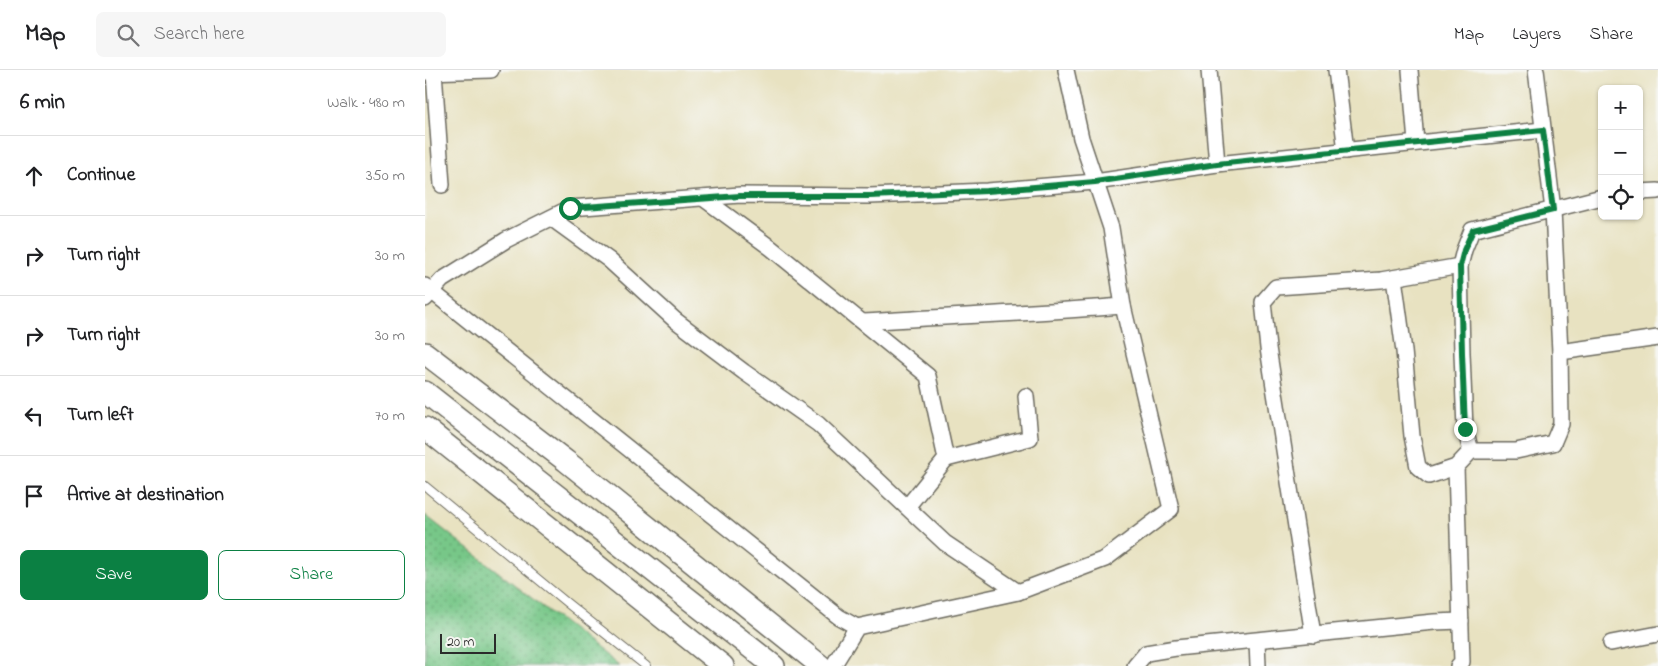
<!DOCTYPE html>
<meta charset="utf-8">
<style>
body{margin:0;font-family:"Indie Flower",sans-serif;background:#f6f6f6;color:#202124}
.controls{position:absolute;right:15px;top:15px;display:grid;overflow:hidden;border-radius:8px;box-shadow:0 1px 4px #0004}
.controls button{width:45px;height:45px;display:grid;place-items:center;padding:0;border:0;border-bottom:1px solid #e0e0e0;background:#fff;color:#202124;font:25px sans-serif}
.scale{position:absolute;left:15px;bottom:12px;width:56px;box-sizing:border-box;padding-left:5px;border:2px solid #2b2b2b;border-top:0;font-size:14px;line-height:18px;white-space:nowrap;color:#2b2b2b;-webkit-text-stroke:4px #f6f6f2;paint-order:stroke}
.stop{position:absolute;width:15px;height:15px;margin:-11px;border:4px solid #0b8043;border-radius:50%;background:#fff}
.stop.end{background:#0b8043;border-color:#fff;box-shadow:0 1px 5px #0008}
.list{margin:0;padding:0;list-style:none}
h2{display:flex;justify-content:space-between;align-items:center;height:65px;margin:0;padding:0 20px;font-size:21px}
h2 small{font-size:16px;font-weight:400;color:#757577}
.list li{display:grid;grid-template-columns:32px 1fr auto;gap:15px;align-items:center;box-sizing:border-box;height:80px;padding:0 20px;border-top:1px solid #e0e0e0}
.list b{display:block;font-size:19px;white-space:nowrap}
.list em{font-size:16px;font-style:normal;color:#757577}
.actions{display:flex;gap:10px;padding:15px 20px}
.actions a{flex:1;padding:11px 0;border:1px solid #0b8043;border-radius:8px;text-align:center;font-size:18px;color:#0b8043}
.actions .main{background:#0b8043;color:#fff}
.icon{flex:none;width:28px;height:28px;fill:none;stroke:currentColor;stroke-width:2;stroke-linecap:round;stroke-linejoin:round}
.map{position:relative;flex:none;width:1233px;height:596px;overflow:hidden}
header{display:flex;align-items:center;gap:30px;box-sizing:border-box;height:70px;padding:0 25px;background:#fff;border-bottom:1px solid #e0e0e0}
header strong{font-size:24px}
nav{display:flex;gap:28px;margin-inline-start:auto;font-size:18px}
.search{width:350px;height:45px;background:#f6f6f6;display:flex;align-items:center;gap:12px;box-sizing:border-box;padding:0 18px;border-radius:8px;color:#757577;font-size:19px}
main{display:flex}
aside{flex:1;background:#fff}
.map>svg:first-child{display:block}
.green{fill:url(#green-dots);stroke:#51795a}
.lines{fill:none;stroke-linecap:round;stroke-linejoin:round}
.lane-casing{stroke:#6d6b60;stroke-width:10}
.street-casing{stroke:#6d6b60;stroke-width:18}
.secondary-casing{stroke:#6d6b60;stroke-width:24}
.lane{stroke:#fff;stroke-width:8}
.street{stroke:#fff;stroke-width:15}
.secondary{stroke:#fff;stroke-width:21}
.route{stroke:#0b8043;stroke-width:6}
</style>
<header>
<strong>Map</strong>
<div class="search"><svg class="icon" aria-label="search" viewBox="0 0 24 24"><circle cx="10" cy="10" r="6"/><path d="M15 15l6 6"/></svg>Search here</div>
<nav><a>Map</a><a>Layers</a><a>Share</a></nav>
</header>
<main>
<aside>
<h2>6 min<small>Walk · 480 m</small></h2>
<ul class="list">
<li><svg class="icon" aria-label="ahead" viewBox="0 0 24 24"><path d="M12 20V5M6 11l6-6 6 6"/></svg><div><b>Continue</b></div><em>350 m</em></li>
<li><svg class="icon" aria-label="right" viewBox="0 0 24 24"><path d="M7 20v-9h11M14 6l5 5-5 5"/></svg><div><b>Turn right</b></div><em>30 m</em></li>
<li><svg class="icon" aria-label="right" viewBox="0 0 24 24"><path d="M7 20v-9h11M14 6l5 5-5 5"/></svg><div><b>Turn right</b></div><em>30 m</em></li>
<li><svg class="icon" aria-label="left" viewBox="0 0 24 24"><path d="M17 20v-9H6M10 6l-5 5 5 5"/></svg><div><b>Turn left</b></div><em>70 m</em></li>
<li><svg class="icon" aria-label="arrive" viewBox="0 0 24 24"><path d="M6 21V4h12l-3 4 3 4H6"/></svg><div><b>Arrive at destination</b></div></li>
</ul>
<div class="actions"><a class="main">Save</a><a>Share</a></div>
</aside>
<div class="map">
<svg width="1233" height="596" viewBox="0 0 1233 596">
<defs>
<pattern id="green-dots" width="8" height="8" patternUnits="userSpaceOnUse" patternTransform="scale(1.25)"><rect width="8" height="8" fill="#77c788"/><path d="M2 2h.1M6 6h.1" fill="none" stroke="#62a26f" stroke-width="1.8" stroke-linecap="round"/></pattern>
</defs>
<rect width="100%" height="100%" fill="#f6f6f2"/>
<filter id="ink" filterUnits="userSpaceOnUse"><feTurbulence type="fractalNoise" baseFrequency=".02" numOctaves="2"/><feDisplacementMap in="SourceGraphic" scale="10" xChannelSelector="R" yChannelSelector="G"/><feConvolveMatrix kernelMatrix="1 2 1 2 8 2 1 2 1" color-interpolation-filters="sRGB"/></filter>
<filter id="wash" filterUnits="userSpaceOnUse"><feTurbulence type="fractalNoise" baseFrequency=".0096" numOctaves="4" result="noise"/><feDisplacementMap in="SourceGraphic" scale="20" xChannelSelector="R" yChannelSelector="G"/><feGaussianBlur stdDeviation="1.12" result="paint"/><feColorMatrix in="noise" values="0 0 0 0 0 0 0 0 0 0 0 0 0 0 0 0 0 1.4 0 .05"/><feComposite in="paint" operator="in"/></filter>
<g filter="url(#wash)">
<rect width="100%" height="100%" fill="#e8e2c1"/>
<polygon class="green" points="0,445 194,596 0,596"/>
</g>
<g filter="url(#ink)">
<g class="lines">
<g class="lane-casing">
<polyline id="lane" points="0,416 142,533 221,596"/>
</g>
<g class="street-casing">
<g id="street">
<polyline points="784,0 792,94 1118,60"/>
<polyline points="911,0 921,81"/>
<polyline points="985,0 991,73"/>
<polyline points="0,2 66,0"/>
<polyline points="9,2 17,115"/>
<polyline points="1214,122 1233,121"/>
<polyline points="278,128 346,178 503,306 521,389 482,437"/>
<polyline points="126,148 184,190 250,250 319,302 393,354 520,473 593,522"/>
<polyline points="969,208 979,281 987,366 993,397 1004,406 1031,397 1046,381 1091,381 1128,373 1136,354 1135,282 1128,140 1111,0"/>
<polyline points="0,216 414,547 432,557"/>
<polyline points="0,229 17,210 81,170 145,138 315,125 445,126 562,121 670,112 792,94"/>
<path d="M439 252C525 246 612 243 698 236"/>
<polyline points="1135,282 1233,268"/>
<polyline points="1046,381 1040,359 1037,283 1035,196 1039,180 1047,160 1177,127"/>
<polyline points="521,389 605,368 601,326"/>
<polyline points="1031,397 1037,592 1033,596"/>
<polyline points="888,565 843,278 838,232 851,217 956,210 1035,196"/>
<polyline points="832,571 833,596"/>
<polyline points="1186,573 1233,564"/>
<polyline points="408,596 432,557 593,522 680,489 746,439 698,236 686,158 656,68 641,0"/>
<polyline points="710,596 721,583 751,578 1009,552 1036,551"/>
</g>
</g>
<g class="secondary-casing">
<g id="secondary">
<polyline points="0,283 141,391 396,596"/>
<polyline points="0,322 349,596"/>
<polyline points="0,358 298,596"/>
</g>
</g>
<use href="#lane" class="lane"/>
<use href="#street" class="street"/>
<use href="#secondary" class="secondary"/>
</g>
</g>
<g class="lines" filter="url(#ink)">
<polyline class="route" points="145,138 315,126 445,126 562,121 670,112 792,94 1118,60 1128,140 1048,160 1039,180 1035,196 1037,283 1040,359"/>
</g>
</svg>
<div class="controls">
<button>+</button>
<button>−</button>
<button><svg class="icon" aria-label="locate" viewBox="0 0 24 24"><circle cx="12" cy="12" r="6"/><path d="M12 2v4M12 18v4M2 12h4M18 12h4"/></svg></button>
</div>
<div class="scale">20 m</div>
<div class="stop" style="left:145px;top:138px"></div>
<div class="stop end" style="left:1040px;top:359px"></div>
</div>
</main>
